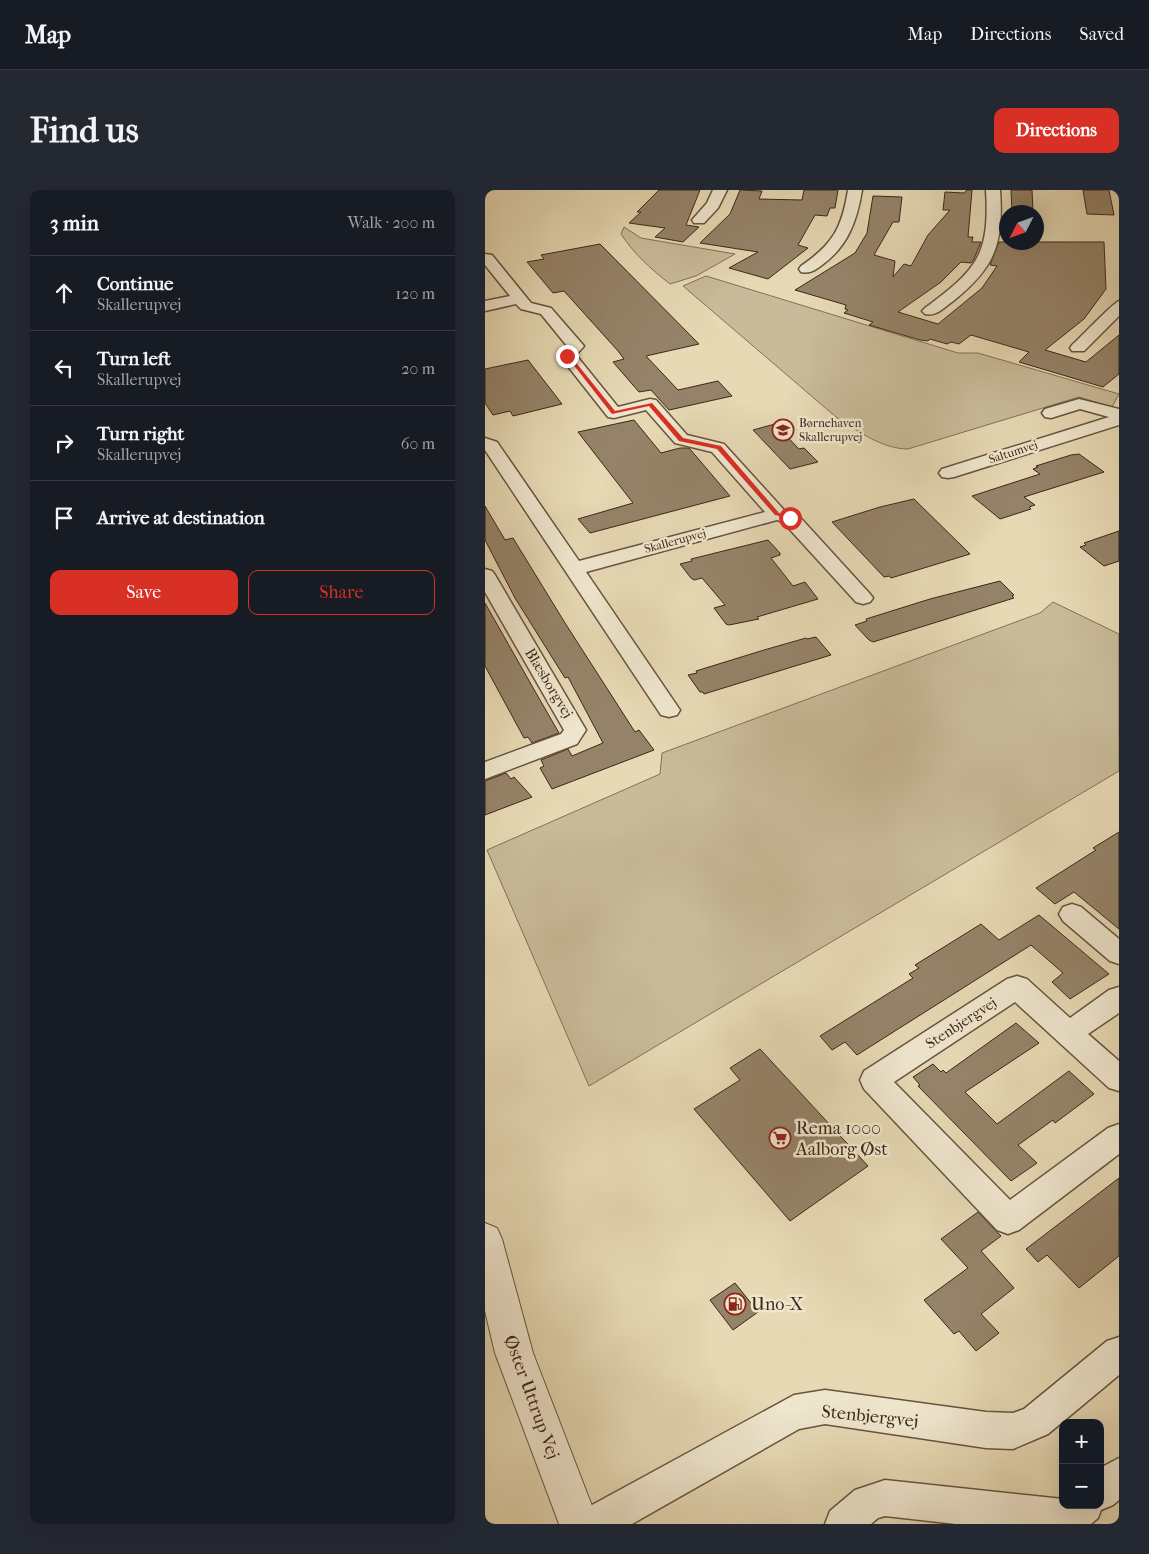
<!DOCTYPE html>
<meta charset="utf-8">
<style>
body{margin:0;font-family:"IM FELL French Canon",serif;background:#242831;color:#f1f3f6}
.controls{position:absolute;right:15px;bottom:15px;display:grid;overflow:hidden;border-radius:10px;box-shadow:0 5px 20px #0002}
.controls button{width:45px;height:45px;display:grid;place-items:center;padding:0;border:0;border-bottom:1px solid #363941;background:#171b24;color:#f1f3f6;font:25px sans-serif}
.compass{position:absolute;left:514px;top:15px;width:45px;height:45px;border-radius:50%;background:#171b24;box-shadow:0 5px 20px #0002;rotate:228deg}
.stop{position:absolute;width:15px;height:15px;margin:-11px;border:4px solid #d93025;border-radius:50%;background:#fff}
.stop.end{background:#d93025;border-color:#fff;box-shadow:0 1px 5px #0008}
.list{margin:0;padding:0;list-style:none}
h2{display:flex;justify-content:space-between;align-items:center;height:65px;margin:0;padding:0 20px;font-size:21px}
h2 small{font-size:16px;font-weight:400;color:#9ea1a6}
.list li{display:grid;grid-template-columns:32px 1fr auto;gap:15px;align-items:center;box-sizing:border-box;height:75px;padding:0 20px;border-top:1px solid #363941}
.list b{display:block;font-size:19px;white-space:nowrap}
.list p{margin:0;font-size:16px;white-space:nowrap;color:#9ea1a6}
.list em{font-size:16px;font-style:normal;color:#9ea1a6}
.actions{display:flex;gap:10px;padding:15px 20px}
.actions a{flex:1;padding:11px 0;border:1px solid #d93025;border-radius:10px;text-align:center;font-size:18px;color:#d93025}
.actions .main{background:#d93025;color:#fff}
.icon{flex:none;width:28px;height:28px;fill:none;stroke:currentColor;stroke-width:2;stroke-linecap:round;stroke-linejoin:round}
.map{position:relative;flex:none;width:634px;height:1334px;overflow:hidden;border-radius:10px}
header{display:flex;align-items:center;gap:30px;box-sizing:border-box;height:70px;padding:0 25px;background:#171b24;border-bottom:1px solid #363941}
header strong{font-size:24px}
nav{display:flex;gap:28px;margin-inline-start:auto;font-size:18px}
.intro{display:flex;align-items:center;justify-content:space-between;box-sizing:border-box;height:120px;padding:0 30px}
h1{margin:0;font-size:35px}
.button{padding:12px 22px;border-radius:10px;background:#d93025;color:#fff;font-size:18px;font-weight:700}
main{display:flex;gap:30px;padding:0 30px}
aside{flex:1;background:#171b24;border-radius:10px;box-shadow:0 5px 20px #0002}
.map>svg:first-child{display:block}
.green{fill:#c9bb99;stroke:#837058}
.building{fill:#958369;stroke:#3d2617}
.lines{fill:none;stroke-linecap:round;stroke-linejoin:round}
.minor-casing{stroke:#67533e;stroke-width:3}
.tertiary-casing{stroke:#67533e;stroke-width:2}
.minor{fill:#efe6ce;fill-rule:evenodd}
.tertiary{fill:#efe6ce;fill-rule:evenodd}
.route{fill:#d93025}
.labels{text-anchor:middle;stroke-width:5;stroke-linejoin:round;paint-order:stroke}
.far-poi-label{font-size:12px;fill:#3d2617;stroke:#efe6ce;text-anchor:start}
.far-street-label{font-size:12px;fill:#3d2617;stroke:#efe6ce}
.street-label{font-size:15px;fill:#3d2617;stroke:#efe6ce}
.near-poi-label{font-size:18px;fill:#3d2617;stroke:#efe6ce;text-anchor:start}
.near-street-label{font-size:18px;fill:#3d2617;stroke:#efe6ce}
</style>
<header>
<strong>Map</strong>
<nav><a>Map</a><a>Directions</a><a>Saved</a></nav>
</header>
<div class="intro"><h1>Find us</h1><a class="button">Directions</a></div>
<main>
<aside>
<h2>3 min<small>Walk · 200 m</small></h2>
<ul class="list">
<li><svg class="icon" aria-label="ahead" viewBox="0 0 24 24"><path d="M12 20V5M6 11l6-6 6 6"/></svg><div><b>Continue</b><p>Skallerupvej</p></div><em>120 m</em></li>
<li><svg class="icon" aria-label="left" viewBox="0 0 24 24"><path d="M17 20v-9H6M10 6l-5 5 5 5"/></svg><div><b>Turn left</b><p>Skallerupvej</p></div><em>20 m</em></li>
<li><svg class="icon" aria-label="right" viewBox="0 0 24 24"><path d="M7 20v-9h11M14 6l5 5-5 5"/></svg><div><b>Turn right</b><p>Skallerupvej</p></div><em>60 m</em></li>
<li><svg class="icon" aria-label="arrive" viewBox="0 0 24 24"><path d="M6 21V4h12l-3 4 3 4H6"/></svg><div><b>Arrive at destination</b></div></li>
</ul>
<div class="actions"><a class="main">Save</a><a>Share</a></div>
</aside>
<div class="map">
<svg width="634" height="1334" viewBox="0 0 634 1334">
<rect width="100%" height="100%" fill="#e6d9b4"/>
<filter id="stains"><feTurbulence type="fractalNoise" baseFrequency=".004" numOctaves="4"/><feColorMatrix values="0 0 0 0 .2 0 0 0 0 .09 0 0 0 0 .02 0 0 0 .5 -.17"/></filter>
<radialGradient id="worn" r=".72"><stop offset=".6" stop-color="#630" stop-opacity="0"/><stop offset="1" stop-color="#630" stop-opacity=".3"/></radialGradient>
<g class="green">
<path d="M139 37 156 48 250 64 211 86 185 94C166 79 149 64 136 44Z"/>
<path d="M221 86 473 163H493L634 204 627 217 594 207 423 259C397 259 373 241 351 227L198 96Z"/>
<polygon points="568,412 634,444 634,581 104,896 2,660 175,584 177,563 555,423"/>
</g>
<g class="building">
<polygon points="174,0 215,0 201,35 214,37 198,52 170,47 180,38 144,33 156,22 152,22"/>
<polygon points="255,0 277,1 274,9 317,10 319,0 353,0 350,18 345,18 342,26 330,25 313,55 323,58 283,89 244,78 273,62 215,53 245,24"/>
<polygon points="482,0 487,0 483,47 488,47 487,52 496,52 489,69 486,73 476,72 456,92 413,122 453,134 497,98 512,76 505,75 514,52 619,52 621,99 599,129 560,160 601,172 634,145 634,184 618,197 534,172 544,162 486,145 474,154 466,152 462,154 445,149 443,151 435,150 384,135 388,132 359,123 363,120 360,119 361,115 310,100 370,63 382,43 388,6 417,7 414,32 408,32 389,65 410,71 408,87 419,74 426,76 443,45 465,20 458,20 460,2 479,3"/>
<polygon points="526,0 547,0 548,21 527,21"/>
<polygon points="598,0 624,0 629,25 602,24"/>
<polygon points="115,54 214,154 161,166 193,200 233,191 247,206 184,220 166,200 154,202 128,172 139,169 133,161 79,101 68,103 42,72 59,69 56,65"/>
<polygon points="43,170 77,214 28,226 25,221 8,225 0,213 0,179"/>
<polygon points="149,230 176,263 195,258 204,258 245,306 105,343 93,329 148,313 93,242"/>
<polygon points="290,234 314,259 319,258 333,272 305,279 268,240"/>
<polygon points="594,264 619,282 539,307 550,315 544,317 546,319 515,329 487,306 555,284 548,279 553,277 551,276 586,265"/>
<polygon points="429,309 485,364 406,388 404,386 399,387 347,332 395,317"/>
<polygon points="0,316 20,350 28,348 80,433 150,542 154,540 169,560 67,599 55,578 59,576 56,570 83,559 87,566 118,553 83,487 80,488 30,408 0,350"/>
<polygon points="634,341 634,371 619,376 595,357 601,355 599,353"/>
<polygon points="283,350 295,363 295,365 286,368 308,396 320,392 333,409 272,427 274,429 244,435 241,434 229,418 240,415 217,388 209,390 206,388 195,374 207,371 206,369"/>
<polygon points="515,391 529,405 527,406 529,408 388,452 384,450 370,435 382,431 381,429 445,409"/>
<polygon points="0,413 47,496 74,543 47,553 43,547 39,548 0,476"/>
<polygon points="331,447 346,465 219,504 218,502 215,502 203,485 212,483 211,481 279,460 321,448 322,449"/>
<polygon points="21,583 26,589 29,587 47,607 0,625 0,591"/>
<polygon points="634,642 634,739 589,702 570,714 551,698 611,660 608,658"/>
<polygon points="554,725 624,784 585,809 567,792 578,783 546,755 372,865 360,852 347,860 335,846 428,788 424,784 434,778 430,775 496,734 514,750"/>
<polygon points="531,833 554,853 480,902 512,934 584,881 609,904 570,933 568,930 533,955 552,973 526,991 433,896 435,895 428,887 448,874 456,882 458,880 461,883"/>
<polygon points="275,859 383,976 305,1031 209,919 255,890 245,878"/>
<polygon points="634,988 634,1066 594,1098 562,1065 553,1072 541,1059"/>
<polygon points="493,1022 516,1046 496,1061 529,1098 496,1124 514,1143 491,1161 474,1141 469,1144 439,1110 483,1078 456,1049"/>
<polygon points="250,1093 273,1122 248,1140 225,1110"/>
</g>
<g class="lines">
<g class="minor-casing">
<g id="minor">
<polygon points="228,0 242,0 233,18 219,33 209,33 207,30 222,13"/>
<path d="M363 0H377C372 31 363 56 337 75 330 80 325 84 316 82L314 79 316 76C348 54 357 38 363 0Z"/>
<path d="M501 0H515C519 54 510 78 467 112 458 118 451 127 440 124L437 121 440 118C491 80 505 66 501 0Z"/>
<polygon points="0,64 7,65 46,113 66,118 99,156 91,165 133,217 165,209 171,210 202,245 239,254 299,320 312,324 385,404 388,408 385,412 378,414 371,412 298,332 292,330 101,382 195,520 192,525 184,527 176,525 0,260 0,248 12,252 94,371 280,322 227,262 190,253 161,220 129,228 123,227 74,165 82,156 56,124 36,119 31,114 0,121 0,111 25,106 0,75"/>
<path d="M634 111V126L599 161H587L585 158 587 155C596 147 628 113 634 111Z"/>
<polygon points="594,209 634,219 634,235 469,287 463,288 457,287 454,283 457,279 624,227 595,219 566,228 560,227 557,223 560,219"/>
<polygon points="0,379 7,381 10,385 101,540 92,554 0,589 0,572 76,544 79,540 0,402"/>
<polygon points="587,714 596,717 634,749 634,774 625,771 578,731 574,724 578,717"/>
<polygon points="532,786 542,789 585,828 624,800 634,797 634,823 603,844 634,871 634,901 624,898 530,812 409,892 525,1010 623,938 634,934 634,964 534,1040 523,1044 512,1040 379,899 375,890 379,881 522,789"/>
<polygon points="634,1147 634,1185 563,1244 528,1259 501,1258 340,1234 314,1239 147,1334 91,1334 96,1321 309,1205 340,1200 501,1222 528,1223 539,1219 622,1151"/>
<polygon points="634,1268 634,1310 628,1315 616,1320 613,1328 606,1334 471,1334 400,1326 393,1328 386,1334 340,1334 345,1321 370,1300 400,1290 578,1309 578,1315 615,1315 615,1278"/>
</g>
</g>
<g class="tertiary-casing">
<polygon id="tertiary" points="0,1033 12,1038 17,1049 48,1163 114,1334 74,1334 10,1163 0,1121"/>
</g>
<use href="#minor" class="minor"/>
<use href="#tertiary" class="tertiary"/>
</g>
<polygon class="route" points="80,164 84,164 130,221 167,213 198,248 236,256 294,323 307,327 307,329 290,325 232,259 194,251 164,216 127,224"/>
<defs>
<g id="school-ring" transform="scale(1.125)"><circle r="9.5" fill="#efe6ce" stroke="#8f2418" stroke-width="1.5"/><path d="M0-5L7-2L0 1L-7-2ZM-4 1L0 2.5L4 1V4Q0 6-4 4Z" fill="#8f2418"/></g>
<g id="supermarket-ring" transform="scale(1.125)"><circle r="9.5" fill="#efe6ce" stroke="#8f2418" stroke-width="1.5"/><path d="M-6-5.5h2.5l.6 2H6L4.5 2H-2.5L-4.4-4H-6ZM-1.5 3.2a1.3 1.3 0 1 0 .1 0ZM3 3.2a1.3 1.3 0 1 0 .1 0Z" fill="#8f2418"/></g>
<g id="fuel-ring" transform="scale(1.125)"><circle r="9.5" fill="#efe6ce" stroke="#8f2418" stroke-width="1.5"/><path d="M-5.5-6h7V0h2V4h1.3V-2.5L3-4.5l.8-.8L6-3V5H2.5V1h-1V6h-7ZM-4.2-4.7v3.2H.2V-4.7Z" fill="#8f2418"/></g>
</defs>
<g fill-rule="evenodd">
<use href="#school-ring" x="298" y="240"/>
<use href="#supermarket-ring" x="295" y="948"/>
<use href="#fuel-ring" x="250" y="1114"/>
</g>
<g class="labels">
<g class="far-poi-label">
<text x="314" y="237">Børnehaven<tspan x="314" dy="14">Skallerupvej</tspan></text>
</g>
<g class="far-street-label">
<text transform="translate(528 262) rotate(-18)" y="4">Saltumvej</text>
<text transform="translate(190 351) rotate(-15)" y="4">Skallerupvej</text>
</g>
<g class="street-label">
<text transform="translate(64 493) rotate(59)" y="5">Blæsborgvej</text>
<text transform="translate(476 833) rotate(-33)" y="5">Stenbjergvej</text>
</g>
<g class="near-poi-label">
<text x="311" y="944">Rema 1000<tspan x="311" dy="21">Aalborg Øst</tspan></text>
<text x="266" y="1120">Uno-X</text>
</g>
<g class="near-street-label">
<text transform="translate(47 1207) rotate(70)" y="6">Øster Uttrup Vej</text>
<text transform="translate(385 1226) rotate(6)" y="6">Stenbjergvej</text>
</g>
</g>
<rect width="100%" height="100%" filter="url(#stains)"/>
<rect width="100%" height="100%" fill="url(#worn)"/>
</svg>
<div class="controls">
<button>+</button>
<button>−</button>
</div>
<svg class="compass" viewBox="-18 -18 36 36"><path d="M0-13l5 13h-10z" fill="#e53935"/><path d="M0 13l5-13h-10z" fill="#9ea1a6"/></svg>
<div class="stop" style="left:305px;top:328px"></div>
<div class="stop end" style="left:82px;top:166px"></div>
</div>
</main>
